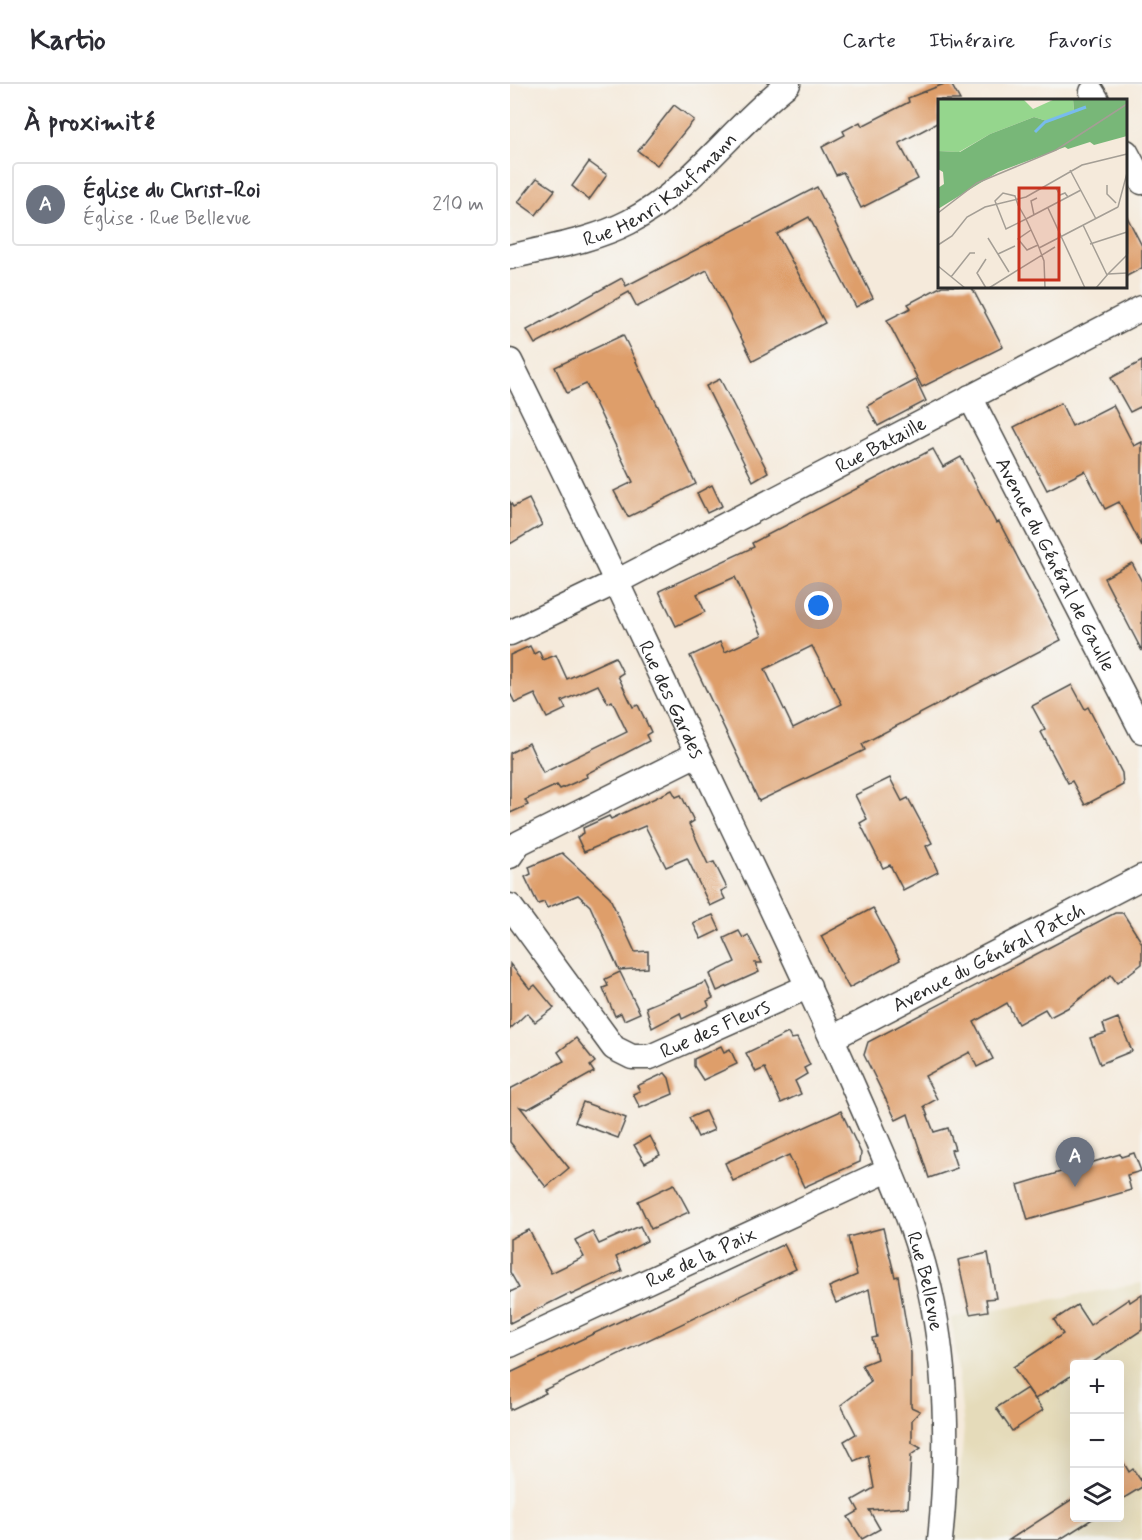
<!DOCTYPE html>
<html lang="fr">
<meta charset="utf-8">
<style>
body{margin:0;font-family:Mynerve,sans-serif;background:#f2f2f3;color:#2b2b33}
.controls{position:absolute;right:18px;bottom:18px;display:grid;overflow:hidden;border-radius:6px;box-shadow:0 6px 24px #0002}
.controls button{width:54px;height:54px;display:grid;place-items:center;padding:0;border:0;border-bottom:2px solid #e1e1e2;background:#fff;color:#2b2b33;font:30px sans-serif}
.you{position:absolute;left:309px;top:522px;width:21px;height:21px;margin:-15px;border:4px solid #fff;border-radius:50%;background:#1a73e8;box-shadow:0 0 0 9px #1a73e833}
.badge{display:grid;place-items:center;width:39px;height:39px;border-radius:50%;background:#d93025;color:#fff;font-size:20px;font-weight:700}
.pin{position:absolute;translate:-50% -50px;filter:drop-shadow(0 2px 3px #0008)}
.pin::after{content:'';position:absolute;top:32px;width:21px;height:18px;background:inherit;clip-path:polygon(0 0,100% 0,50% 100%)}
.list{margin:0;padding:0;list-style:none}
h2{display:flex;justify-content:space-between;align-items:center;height:78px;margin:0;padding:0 24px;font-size:26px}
h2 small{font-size:20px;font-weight:400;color:#7c7c81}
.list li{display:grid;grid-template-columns:39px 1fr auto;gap:18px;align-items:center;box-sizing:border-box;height:84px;margin:0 12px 12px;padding:0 12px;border:2px solid #e1e1e2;border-radius:6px}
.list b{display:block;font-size:22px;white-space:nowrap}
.list p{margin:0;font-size:20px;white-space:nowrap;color:#7c7c81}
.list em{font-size:20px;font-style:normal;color:#7c7c81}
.icon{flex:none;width:33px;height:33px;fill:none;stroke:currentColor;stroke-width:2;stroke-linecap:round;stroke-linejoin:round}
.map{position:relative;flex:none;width:632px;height:1456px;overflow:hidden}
header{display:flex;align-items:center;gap:36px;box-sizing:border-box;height:84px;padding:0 30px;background:#fff;border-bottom:2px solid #e1e1e2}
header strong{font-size:28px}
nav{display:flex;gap:33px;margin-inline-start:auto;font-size:21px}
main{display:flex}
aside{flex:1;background:#fff}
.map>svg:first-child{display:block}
.built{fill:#e5dbba;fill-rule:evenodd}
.building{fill:#de9e6a;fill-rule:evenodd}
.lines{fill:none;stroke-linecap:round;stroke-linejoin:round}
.minor-casing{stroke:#494845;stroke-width:27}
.minor{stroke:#fff;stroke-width:24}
.labels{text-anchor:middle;stroke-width:6;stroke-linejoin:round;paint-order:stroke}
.street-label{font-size:20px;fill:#2b2b2b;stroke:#f6f6f2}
.inset-river{fill:none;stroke:#78bbee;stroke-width:3}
.inset-road{fill:none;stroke:#a49e95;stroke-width:1.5}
.view{fill:#c8321e;fill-opacity:0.15;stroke:#c8321e;stroke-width:3}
.inset-edge{fill:none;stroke:#2b2b2b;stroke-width:3}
</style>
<header>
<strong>Kartio</strong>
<nav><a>Carte</a><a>Itinéraire</a><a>Favoris</a></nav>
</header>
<main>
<aside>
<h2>À proximité<small></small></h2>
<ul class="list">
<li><span class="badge" style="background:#6b7280">A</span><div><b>Église du Christ-Roi</b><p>Église · Rue Bellevue</p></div><em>210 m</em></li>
</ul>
</aside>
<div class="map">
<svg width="632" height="1456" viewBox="0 0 632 1456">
<rect width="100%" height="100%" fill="#f6f6f2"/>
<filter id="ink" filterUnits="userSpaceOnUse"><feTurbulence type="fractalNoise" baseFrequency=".0167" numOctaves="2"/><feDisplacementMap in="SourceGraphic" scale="12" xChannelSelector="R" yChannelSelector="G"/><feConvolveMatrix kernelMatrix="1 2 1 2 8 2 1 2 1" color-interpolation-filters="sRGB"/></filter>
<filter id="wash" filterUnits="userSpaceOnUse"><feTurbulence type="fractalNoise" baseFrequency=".008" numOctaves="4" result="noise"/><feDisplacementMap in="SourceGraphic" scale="24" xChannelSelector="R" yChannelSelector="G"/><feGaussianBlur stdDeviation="1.35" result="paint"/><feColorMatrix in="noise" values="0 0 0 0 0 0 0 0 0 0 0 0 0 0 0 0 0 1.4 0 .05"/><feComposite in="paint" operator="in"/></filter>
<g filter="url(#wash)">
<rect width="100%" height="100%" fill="#f5eadb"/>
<path class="built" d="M632 1199V1456H444L454 1344 442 1234ZM564 1280H610V1434H564Z"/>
<g id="blocks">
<g class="building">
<polygon points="434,0 441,0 450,16 429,16 429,38 389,59 408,95 351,124 333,88 326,91 312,63 335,51 333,47 350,38 352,42 399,18 398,14"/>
<polygon points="164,21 184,36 147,81 128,67"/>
<polygon points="79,78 97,91 79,116 62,102"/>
<polygon points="27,94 45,106 26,131 8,118"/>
<polygon points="307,103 363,214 346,223 299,133 267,150 315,239 243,277 197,186 127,223 119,208 25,260 17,246 112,194 116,202"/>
<polygon points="615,129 632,162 632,184 615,193"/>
<polygon points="432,202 461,202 493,263 412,303 377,236 401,224 398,220"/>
<polygon points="113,251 186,400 118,433 104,407 123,398 76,300 57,309 45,283"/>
<polygon points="632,277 632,322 620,328 601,294"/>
<polygon points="210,295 258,388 243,397 196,302"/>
<polygon points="406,296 416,317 368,342 357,322"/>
<polygon points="551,319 562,342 603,321 624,362 632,358 632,463 609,418 595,425 575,387 537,406 504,343"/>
<path d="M423 365 433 383 451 373 486 439 489 438 551 556 352 660 355 666 249 717 180 572 210 558 215 568 252 551 225 493 187 510 195 528 166 542 149 507 244 463 242 459ZM302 562 332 620 283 644 255 585Z"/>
<polygon points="202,401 212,422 197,429 187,409"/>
<polygon points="19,415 32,441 0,460 0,418 3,423"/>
<polygon points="622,479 632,498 632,567 594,494"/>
<polygon points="20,562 24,570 29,567 33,576 46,571 57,595 105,573 113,589 108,592 123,623 128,621 141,648 136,651 139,657 76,690 77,693 50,705 47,701 15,716 18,721 0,729 0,669 19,659 33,689 117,648 102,617 98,619 88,601 52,617 56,625 37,634 25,610 5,619 0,609 0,571"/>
<polygon points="562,601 575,625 578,623 612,689 613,701 575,721 562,697 558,699 531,648 535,646 522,622"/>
<polygon points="380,694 392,717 398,714 422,759 416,762 428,788 393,806 380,781 373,784 350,739 357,735 345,711"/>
<polygon points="162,706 166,713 171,711 184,737 179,740 182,746 198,780 204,778 217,804 211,807 215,815 200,822 177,774 156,783 135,742 74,768 67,753 74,749 73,744 99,732 101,735"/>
<polygon points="52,769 99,812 125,868 138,867 138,884 109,886 80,822 68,811 37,824 34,818 28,820 15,793 21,790 19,783"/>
<polygon points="363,824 390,876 339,904 311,852"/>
<polygon points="605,829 613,829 632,859 632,880 607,899 601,891 559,923 540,933 535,925 508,940 497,919 464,938 483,975 467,983 460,968 415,992 427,1015 414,1022 424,1048 438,1044 445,1065 441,1066 447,1084 419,1094 398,1030 386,1036 354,971 358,958"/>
<polygon points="203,831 210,846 191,855 183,839"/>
<polygon points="229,847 233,854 238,851 252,879 245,879 249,888 207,907 200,890 225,878 214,854"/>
<polygon points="0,880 20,905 25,901 44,924 25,938 17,929 0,945"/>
<polygon points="110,888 130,929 114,936 111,929 105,932 93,904 98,902 95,895"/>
<polygon points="196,898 203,914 197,917 199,922 172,935 170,929 142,944 136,923"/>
<polygon points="608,934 622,967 590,980 580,954 596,949 593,940"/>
<polygon points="278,949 281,955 287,954 300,981 294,984 297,990 285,997 291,1010 271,1019 255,984 246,988 236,969"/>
<polygon points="66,954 85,978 80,982 84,988 18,1025 10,1023 59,1084 36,1103 0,1058 0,1005 54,977 48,968"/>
<polygon points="211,962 214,968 220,965 227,980 193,996 184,982 184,975"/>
<polygon points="155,989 159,994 163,1010 130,1024 123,1010 130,1007 127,1002"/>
<polygon points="73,1018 116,1034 108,1054 65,1038"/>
<polygon points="195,1027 204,1046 188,1053 179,1034"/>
<polygon points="331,1027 351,1069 350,1078 294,1103 279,1071 223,1097 215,1079"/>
<polygon points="140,1052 150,1071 135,1079 124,1061"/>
<polygon points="624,1069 631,1087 617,1091 621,1106 518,1136 508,1101 610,1070 611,1073"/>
<polygon points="164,1100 179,1128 141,1145 128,1117"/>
<polygon points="130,1142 137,1157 106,1173 112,1187 61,1211 60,1209 0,1239 0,1208 9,1204 0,1188 0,1155 19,1146 41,1189 74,1173 65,1156 82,1147 89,1160"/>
<polygon points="373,1144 385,1193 388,1192 401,1269 401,1323 410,1327 402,1336 402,1359 411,1364 401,1371 398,1423 359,1426 370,1445 352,1455 338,1433 349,1427 343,1416 364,1404 358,1371 344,1377 334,1357 346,1350 331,1321 361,1298 352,1281 367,1275 362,1254 367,1253 359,1205 326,1219 319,1203 347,1191 338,1153"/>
<polygon points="274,1160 286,1185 34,1306 36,1309 0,1326 0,1289"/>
<polygon points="478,1169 486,1214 476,1215 478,1227 460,1230 448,1176"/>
<polygon points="632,1210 632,1246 579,1281 564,1281 564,1290 525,1315 503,1283 553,1250 544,1236 567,1221 580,1241 619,1215 620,1218"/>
<polygon points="517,1304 533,1326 502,1347 486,1324"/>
<polygon points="609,1371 619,1388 623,1385 632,1398 632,1403 609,1417"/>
<polygon points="564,1414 564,1434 584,1434 549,1456 499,1456"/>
</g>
</g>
</g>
<g filter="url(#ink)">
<use href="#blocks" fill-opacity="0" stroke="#494845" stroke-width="1.5"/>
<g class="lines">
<g class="minor-casing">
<g id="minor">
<polyline points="582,8 587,16"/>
<polyline points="616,68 632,98"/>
<path id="s1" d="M0 173C40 163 82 157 119 138 182 105 223 42 278 0"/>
<path id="s2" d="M0 277C74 426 143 577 215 727 260 821 305 915 347 1011 377 1079 409 1148 423 1221 438 1299 438 1377 430 1456"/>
<path id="s3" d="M460 313 632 647"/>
<path id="s4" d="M0 549 108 497 632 224"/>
<polyline points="0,772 9,759 187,670"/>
<path id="s5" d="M0 822 104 964 122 973H140L299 902"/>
<path id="s6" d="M322 954 632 793"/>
<path id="s7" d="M0 1261 380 1085"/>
</g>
</g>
<use href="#minor" class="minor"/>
</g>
</g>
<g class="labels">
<g class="street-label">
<text dy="7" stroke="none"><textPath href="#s1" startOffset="168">Rue Henri Kaufmann</textPath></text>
<text dy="7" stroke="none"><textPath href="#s4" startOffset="416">Rue Bataille</textPath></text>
<text dy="7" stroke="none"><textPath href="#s3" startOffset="188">Avenue du Général de Gaulle</textPath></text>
<text dy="7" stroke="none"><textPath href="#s2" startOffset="375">Rue des Gardes</textPath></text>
<text dy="7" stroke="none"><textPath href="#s6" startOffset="176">Avenue du Général Patch</textPath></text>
<text dy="7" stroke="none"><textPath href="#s5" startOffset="285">Rue des Fleurs</textPath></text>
<text dy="7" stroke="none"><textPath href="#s7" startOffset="210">Rue de la Paix</textPath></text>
<text dy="7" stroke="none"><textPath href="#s2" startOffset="1011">Rue Bellevue</textPath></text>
</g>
</g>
<g transform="translate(428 15)">
<rect width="189" height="189" fill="#f5eadb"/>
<path d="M0 0H85L95 10 117 0H135L136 12 109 22 96 18 52 35 21 53 0 52Z" fill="#95d68d"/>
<path d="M135 0H189V37L156 46 152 43 130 50 127 48 60 73 0 110V89L6 85 5 73 0 70V52L22 53 52 35 96 18 109 22 136 12Z" fill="#78b778"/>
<path class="inset-river" d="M97 33 107 23 148 8"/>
<path class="inset-road" d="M132 71 158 120M118 89 122 96 127 94 130 98M169 91V86V95L178 104M180 108 189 74M110 109 147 189M0 114 39 84 118 51 189 5M96 116 93 102 99 99M145 126 169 176M93 131 80 140 89 151 100 146M50 139 71 173M152 145 189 133M0 146 14 137 29 118 47 108 88 98 144 66 189 55M101 149 180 108M60 155 77 147M0 167 27 189M170 175 189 156M13 178 32 154H37M48 189 39 174 48 160M51 189 117 148M107 189 106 162 100 146 88 120 80 106 77 97 65 94 57 102 68 130 88 120 143 91M158 189 170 175 189 174"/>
<path class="view" d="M81 89H121V181H81Z"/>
<rect width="189" height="189" class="inset-edge"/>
</g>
</svg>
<div class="controls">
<button>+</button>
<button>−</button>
<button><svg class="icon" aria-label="layers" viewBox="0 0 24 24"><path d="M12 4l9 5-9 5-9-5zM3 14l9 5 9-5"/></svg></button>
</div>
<div class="you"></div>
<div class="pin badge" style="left:565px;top:1103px;background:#6b7280">A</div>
</div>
</main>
